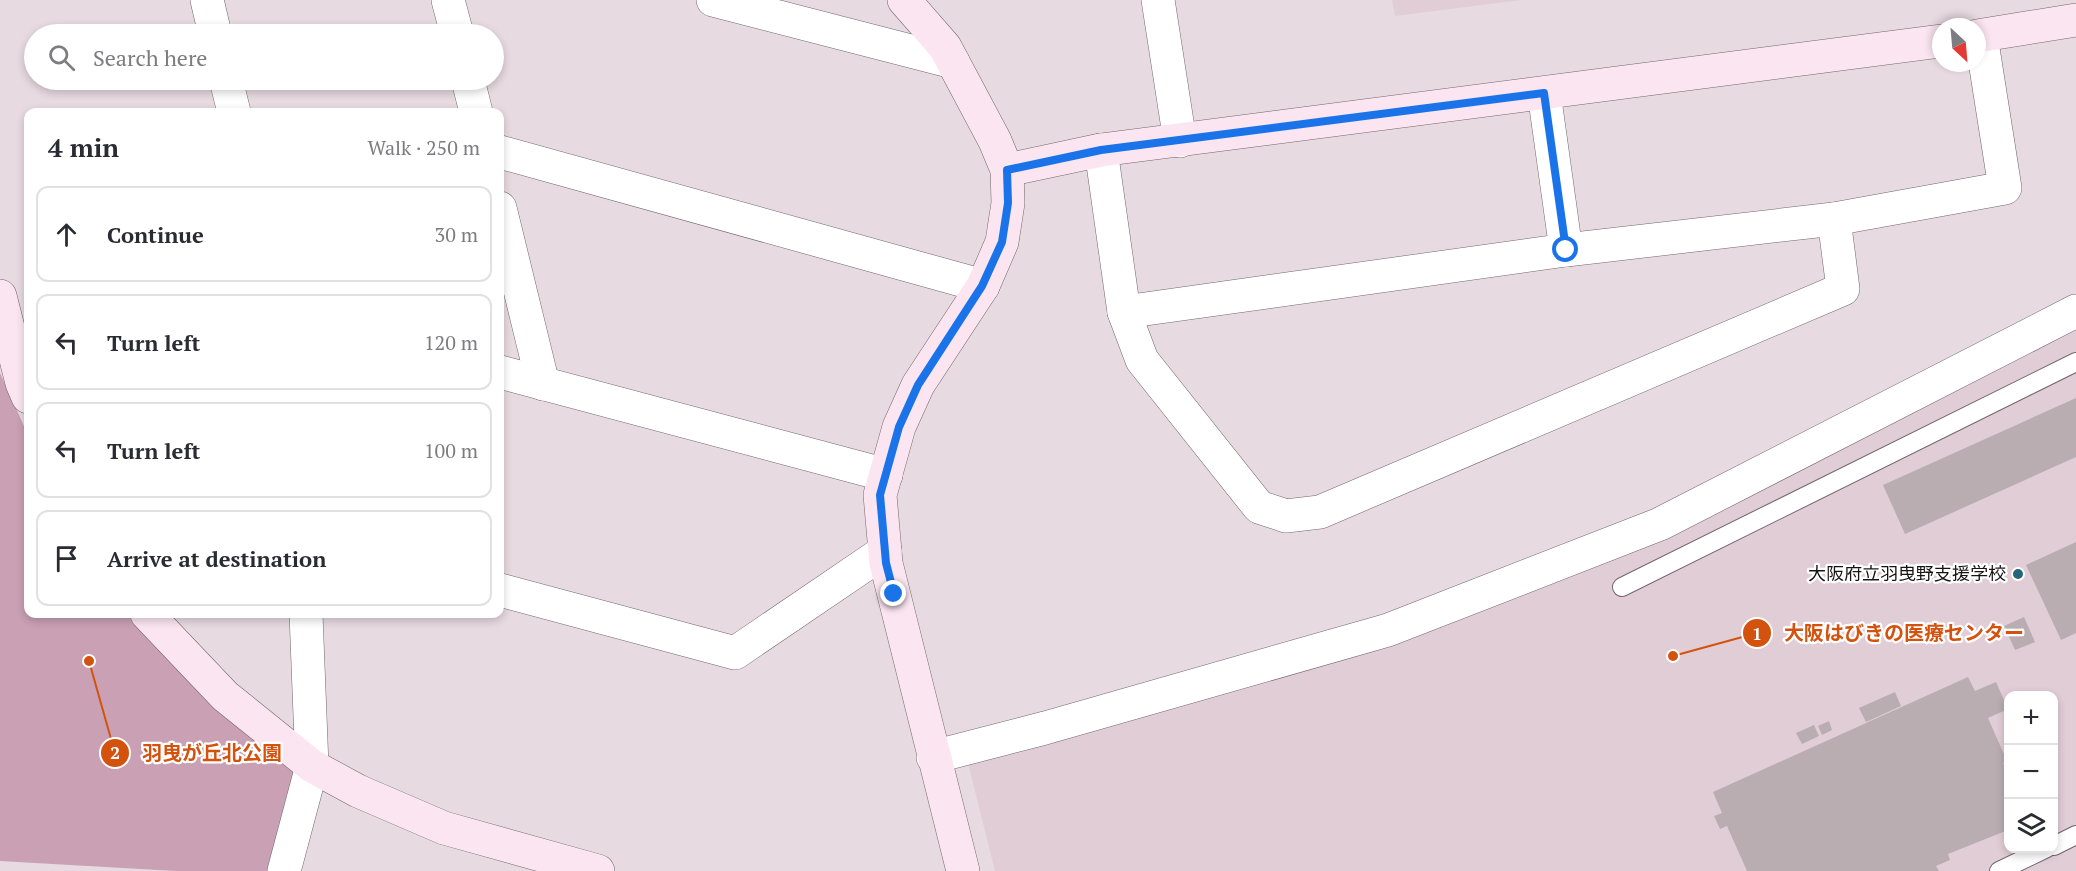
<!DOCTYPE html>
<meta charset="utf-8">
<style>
body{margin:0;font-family:"PT Serif","Noto Sans JP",serif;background:#f2f2f3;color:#2b2b33}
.controls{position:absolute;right:18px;bottom:18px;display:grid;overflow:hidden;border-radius:12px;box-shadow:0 3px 9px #0003}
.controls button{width:54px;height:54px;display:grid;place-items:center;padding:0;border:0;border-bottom:2px solid #e1e1e2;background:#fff;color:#2b2b33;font:30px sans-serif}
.compass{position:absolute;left:1932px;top:18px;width:54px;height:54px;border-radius:50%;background:#fff;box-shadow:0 3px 9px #0003;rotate:154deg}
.stop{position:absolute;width:18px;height:18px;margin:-14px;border:4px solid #1a73e8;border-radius:50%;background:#fff}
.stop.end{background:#1a73e8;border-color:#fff;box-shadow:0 2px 6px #0008}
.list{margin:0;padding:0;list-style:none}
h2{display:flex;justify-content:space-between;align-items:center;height:78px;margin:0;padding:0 24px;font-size:26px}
h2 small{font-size:20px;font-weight:400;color:#7c7c81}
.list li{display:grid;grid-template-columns:39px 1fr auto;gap:18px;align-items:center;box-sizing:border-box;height:96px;margin:0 12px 12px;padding:0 12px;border:2px solid #e1e1e2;border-radius:12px}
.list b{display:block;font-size:22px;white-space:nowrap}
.list em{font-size:20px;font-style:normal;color:#7c7c81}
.icon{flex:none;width:33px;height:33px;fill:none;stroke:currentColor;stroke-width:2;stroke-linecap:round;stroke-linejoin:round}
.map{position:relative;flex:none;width:2076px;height:871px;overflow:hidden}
.search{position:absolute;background:#fff;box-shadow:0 3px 9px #0003;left:24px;top:24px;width:480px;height:66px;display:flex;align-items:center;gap:15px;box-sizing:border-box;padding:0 21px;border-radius:33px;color:#7c7c81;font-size:22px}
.panel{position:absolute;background:#fff;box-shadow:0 3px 9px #0003;left:24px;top:108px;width:480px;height:510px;border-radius:12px}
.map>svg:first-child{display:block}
.built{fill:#e1cdd6;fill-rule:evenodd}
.green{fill:#c9a0b4}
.building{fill:#b9adb2}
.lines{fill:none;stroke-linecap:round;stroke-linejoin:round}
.lane-casing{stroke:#72676c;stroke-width:20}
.street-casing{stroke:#72676c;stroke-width:34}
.secondary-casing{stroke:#72676c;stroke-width:34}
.lane{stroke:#fff;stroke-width:18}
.street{stroke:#fff;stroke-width:33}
.secondary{stroke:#fbe5f0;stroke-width:33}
.route{stroke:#1a73e8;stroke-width:8}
.poi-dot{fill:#25657a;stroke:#fff;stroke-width:2}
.labels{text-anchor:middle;stroke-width:4.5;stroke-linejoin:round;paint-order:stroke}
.poi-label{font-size:18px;fill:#171315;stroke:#fff;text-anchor:end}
.leader{fill:none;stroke:#d3520d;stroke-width:2}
.callout-dot{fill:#d3520d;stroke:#fff;stroke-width:2}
.mark-label{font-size:18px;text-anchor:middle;font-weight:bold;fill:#fff}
.callout-label{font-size:20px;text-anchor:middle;font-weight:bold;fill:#d3520d;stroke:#fff;stroke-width:4.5;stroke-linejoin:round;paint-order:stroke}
</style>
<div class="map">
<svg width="2076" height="871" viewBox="0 0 2076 871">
<rect width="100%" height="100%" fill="#e7dae0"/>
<g class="built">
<polygon points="1392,0 1521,0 1395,16"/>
<path d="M2076 328V871H995L968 763 1268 681ZM2008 696H2054V848H2008Z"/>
</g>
<polygon class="green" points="0,373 28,435 28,614 133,614 302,772 274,871 176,871 0,861"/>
<g class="building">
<polygon points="2076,398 2076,457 1905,534 1883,485"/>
<polygon points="2076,542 2076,633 2061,640 2026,565"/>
<polygon points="2024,617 2035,642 2015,650 2004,626"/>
<polygon points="1968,677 1975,691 1996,682 2008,709 1988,718 2007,761 2003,763 2008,772 2008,830 1948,854 1950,860 1936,866 1939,871 1747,871 1727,826 1720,829 1714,816 1722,813 1713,792"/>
<polygon points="1895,692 1901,706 1866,722 1859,708"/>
<polygon points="1829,721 1832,730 1822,735 1818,726"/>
<polygon points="1814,725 1819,736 1802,744 1796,733"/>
</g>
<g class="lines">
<g class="lane-casing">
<g id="lane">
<polyline points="1622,587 2076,362"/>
<polyline points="2054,846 2076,835"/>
<polyline points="1999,871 2047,848"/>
</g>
</g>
<g class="street-casing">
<g id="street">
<polyline points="207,0 215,34"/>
<polyline points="448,0 457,34"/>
<polyline points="713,0 953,62"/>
<polyline points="1158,0 1180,141"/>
<polyline points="226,80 234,112"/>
<polyline points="468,80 476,112"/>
<polyline points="1544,93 1566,250"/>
<polyline points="1101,150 1124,312 1142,360 1259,507 1286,516 1320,512 1843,289 1834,219"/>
<polyline points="500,152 983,286"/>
<polyline points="500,208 543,384"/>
<polyline points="1124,312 1566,250 1834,219 2005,188 1981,36"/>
<polyline points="500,372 886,475"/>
<polyline points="500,590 735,653 885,551"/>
<polyline points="933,757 1045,728 1388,630 1660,524 2076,311"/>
<polyline points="284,871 312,766 306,614"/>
</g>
</g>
<g class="secondary-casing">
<g id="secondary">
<polyline points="904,0 945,47 995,141 1007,170 1008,203 1002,242 983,286 918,385 899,427 880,495 886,563 963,871"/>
<polyline points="1977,36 2076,20"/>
<polyline points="1007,170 1101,150 1941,41"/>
<polyline points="0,296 22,383 28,397"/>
<polyline points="147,614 225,696 312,766 358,791 444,828 598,871"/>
</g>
</g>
<use href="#lane" class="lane"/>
<use href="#street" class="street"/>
<use href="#secondary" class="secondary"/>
</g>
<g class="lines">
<polyline class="route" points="894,594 886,563 880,495 899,427 918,385 982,286 1002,242 1008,203 1007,170 1101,150 1544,93 1566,250"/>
</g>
<circle class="poi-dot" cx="2018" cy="574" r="6"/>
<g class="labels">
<g class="poi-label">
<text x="2006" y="580">大阪府立羽曳野支援学校</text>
</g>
</g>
<path class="leader" d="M1673 656L1757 633M89 661L115 753"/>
<g class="callout-dot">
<circle cx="1673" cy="656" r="6"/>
<circle cx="89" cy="661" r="6"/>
<circle cx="1757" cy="633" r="15"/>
<circle cx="115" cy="753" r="15"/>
</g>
<g class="mark-label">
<text x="1757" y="640">1</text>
<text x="115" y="759">2</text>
</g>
<g class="callout-label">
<text x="1904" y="640">大阪はびきの医療センター</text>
<text x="212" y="760">羽曳が丘北公園</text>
</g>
</svg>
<div class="controls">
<button>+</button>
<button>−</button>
<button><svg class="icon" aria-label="layers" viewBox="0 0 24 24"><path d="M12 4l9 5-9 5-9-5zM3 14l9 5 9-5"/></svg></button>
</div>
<svg class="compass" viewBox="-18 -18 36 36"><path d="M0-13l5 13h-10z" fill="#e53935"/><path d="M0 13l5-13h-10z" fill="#7c7c81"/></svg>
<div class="stop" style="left:1566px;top:250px"></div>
<div class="stop end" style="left:894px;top:594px"></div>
<div class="search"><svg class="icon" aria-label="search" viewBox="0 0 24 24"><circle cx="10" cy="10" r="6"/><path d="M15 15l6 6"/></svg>Search here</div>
<section class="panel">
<h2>4 min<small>Walk · 250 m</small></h2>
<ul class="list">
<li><svg class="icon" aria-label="ahead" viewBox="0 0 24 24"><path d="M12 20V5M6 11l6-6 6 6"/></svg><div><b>Continue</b></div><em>30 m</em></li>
<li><svg class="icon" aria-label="left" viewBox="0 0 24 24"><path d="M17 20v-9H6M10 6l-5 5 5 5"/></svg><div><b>Turn left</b></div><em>120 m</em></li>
<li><svg class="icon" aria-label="left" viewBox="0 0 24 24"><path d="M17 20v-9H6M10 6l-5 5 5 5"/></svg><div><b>Turn left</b></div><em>100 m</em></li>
<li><svg class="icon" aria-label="arrive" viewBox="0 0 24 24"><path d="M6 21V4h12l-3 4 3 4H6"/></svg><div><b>Arrive at destination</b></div></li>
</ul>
</section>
</div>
